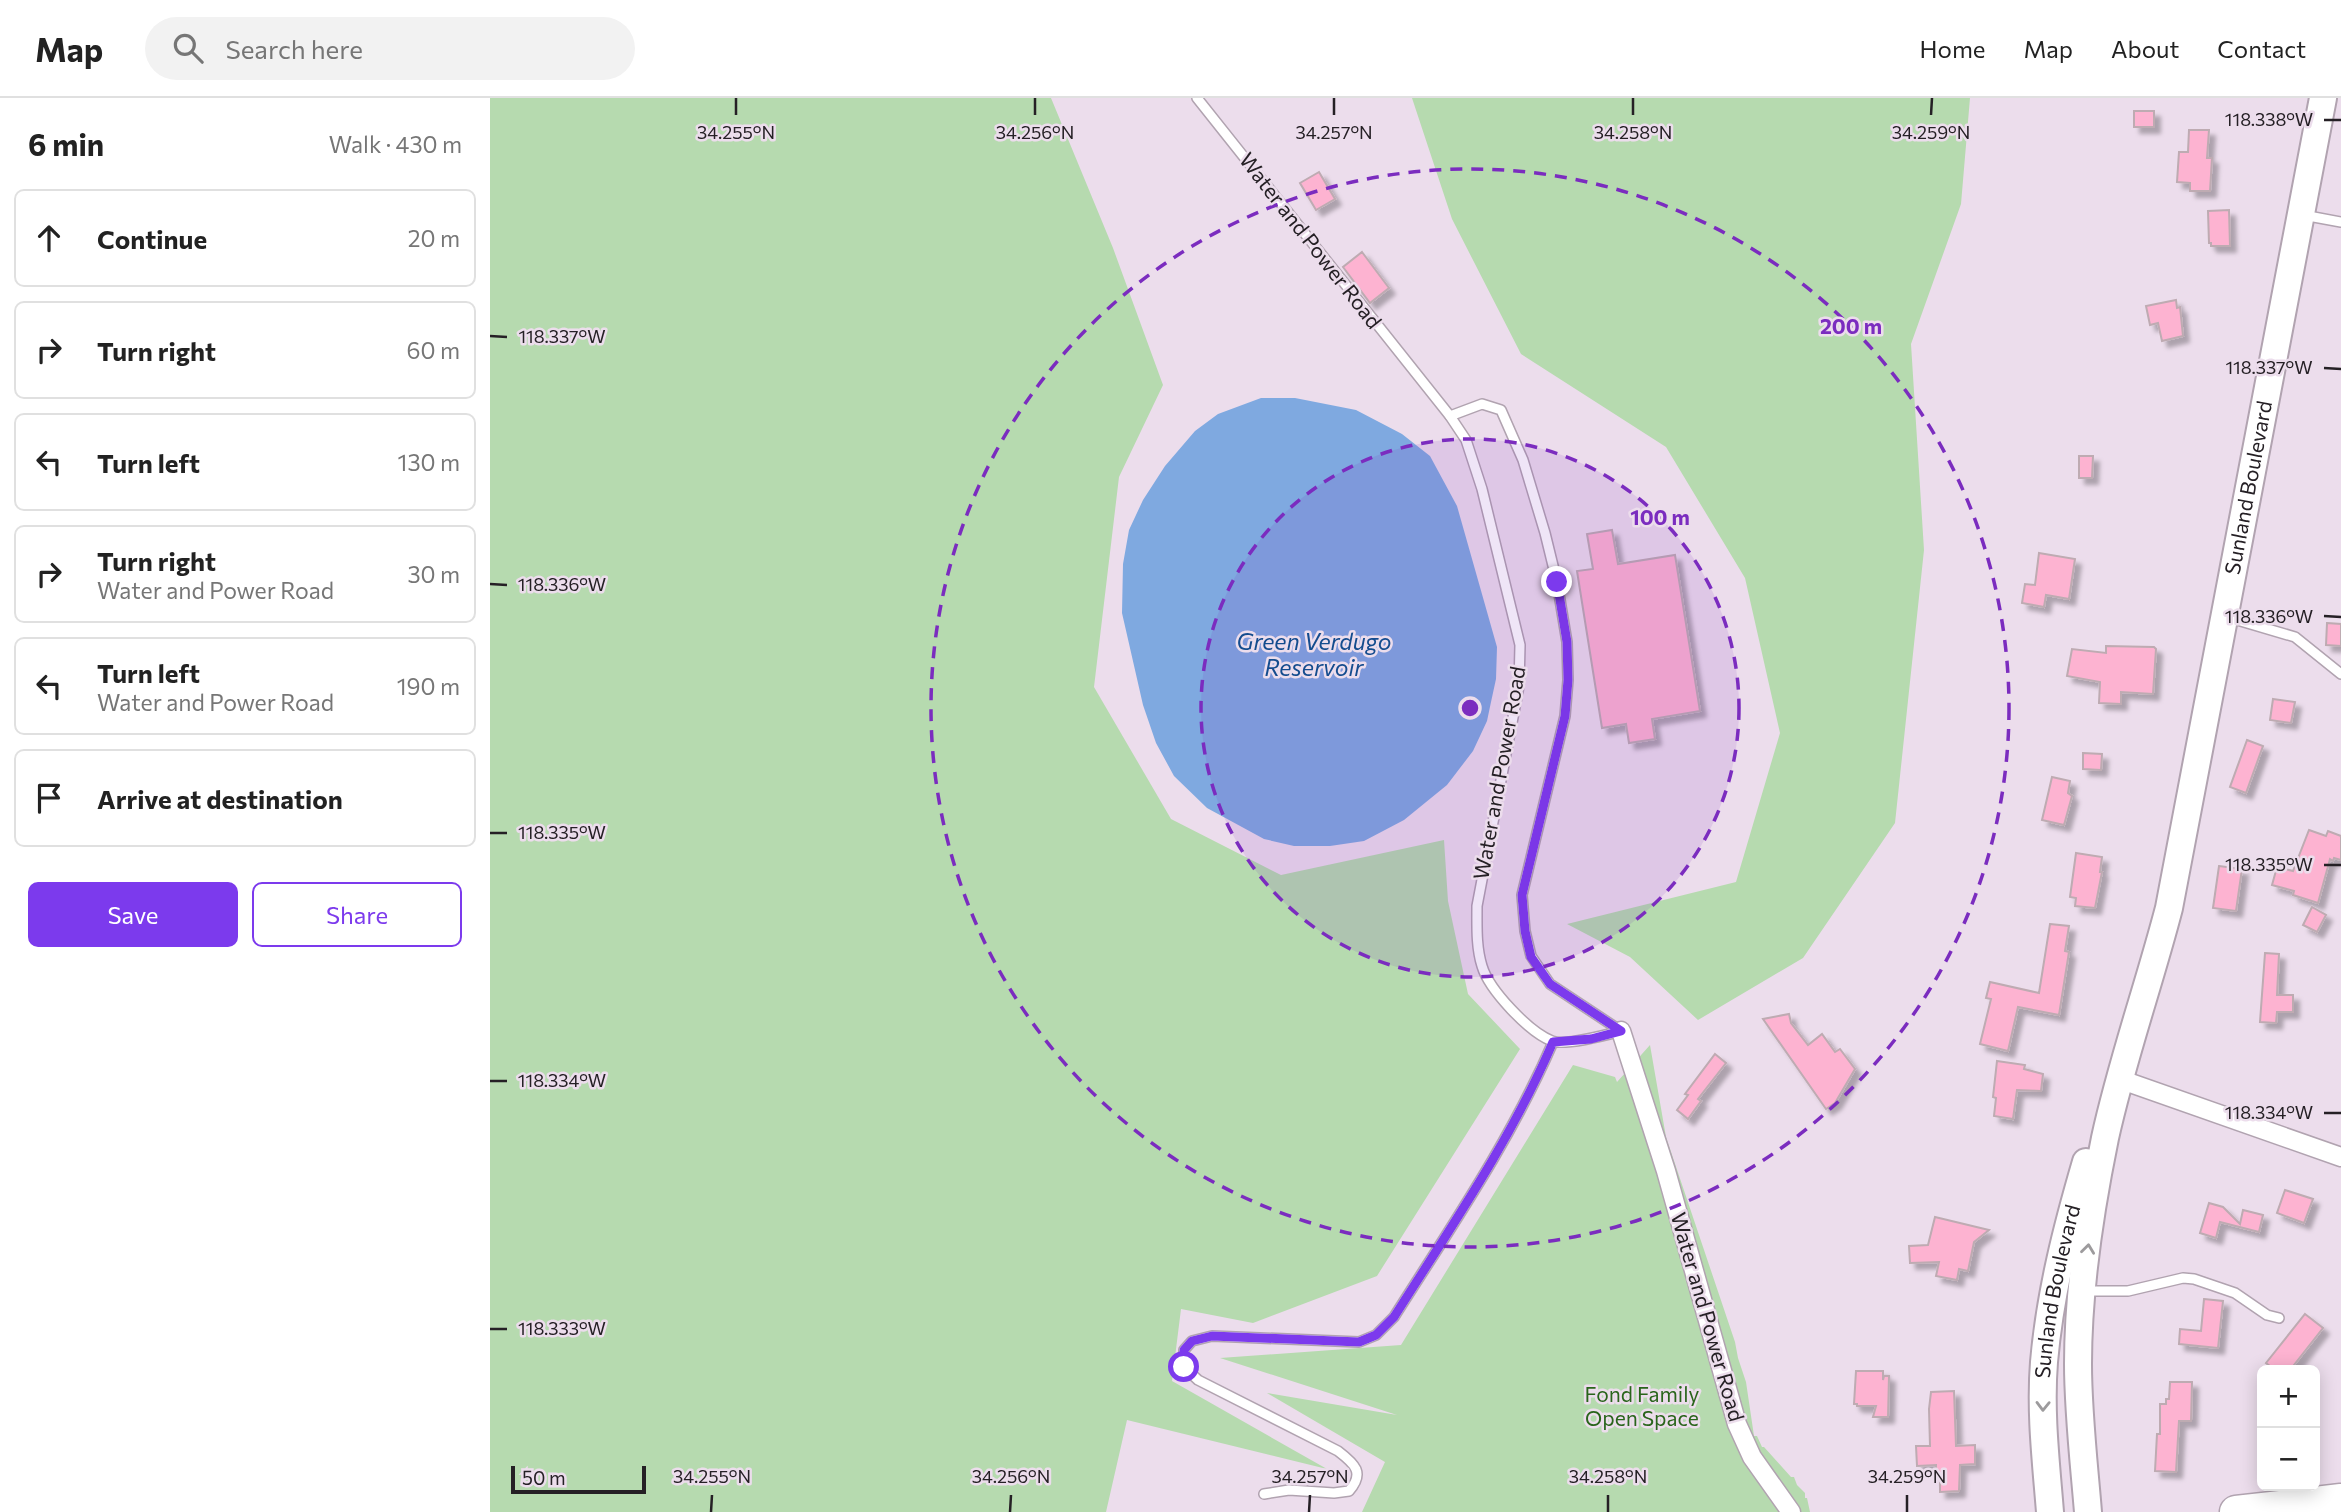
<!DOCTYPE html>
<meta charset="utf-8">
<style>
body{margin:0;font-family:Commissioner,sans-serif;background:#f2f2f2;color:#222}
.controls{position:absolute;right:21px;bottom:21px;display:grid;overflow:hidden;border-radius:10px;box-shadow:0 4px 18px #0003}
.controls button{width:63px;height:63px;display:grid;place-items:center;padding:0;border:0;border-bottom:2px solid #e0e0e0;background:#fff;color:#222;font:35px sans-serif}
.scale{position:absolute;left:21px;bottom:18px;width:135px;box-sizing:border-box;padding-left:7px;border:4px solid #252025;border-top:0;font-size:19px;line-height:24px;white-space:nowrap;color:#252025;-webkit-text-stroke:5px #ecddec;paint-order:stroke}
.stop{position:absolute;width:21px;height:21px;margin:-16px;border:5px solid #7c3aed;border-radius:50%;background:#fff}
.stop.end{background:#7c3aed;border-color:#fff;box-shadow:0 2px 7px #0008}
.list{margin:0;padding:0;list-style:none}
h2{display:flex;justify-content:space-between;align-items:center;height:91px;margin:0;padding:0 28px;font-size:30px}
h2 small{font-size:23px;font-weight:400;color:#767676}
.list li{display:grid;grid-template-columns:46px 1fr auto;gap:21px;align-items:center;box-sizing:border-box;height:98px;margin:0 14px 14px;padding:0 14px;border:2px solid #e0e0e0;border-radius:10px}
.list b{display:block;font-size:26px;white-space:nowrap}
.list p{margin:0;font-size:23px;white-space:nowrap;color:#767676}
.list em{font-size:23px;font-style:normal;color:#767676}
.actions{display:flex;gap:14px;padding:21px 28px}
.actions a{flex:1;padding:16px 0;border:2px solid #7c3aed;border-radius:10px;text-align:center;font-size:24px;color:#7c3aed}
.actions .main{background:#7c3aed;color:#fff}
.icon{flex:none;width:38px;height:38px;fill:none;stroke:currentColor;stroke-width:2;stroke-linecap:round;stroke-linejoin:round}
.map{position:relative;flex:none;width:1851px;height:1414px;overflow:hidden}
header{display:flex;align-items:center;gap:42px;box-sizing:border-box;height:98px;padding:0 35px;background:#fff;border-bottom:2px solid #e0e0e0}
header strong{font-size:33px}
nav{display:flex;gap:38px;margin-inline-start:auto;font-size:24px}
.search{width:490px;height:63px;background:#f2f2f2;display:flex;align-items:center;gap:18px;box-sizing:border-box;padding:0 24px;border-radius:38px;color:#767676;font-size:26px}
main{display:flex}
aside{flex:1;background:#fff}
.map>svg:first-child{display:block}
.green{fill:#b6daaf}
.water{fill:#7fa9e0}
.building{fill:#fdb3d1;stroke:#beabb2;stroke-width:2;filter:url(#shadow)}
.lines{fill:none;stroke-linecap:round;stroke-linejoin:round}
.lane-casing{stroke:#b1a3b0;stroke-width:12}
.street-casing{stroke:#b1a3b0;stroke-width:21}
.primary-casing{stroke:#b1a3b0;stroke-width:30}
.highway-casing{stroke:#b1a3b0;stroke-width:35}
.lane{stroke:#fff;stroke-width:9}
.street{stroke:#fff;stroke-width:18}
.primary{stroke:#fff;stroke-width:26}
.highway{stroke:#fff;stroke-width:32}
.oneway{stroke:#9d9b9d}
.route{stroke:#7c3aed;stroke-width:9}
.ticks{fill:none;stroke:#252025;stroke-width:2.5}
.ring{fill:none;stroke:#7b2cbf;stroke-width:3.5;stroke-dasharray:12 9}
.labels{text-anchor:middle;stroke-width:5;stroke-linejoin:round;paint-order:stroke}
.street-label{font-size:21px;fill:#252025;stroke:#ecddec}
.park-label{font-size:21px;fill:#29651b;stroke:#ecddec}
.water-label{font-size:23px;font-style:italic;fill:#144c8e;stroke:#ecddec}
.ticks-label{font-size:18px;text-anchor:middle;fill:#252025;stroke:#ecddec;stroke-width:5;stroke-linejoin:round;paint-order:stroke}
.centre{fill:#7b2cbf;stroke:#ecddec;stroke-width:3.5}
.ring-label{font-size:21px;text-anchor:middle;font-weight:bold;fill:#7b2cbf;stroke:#ecddec;stroke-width:5;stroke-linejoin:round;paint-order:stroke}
</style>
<header>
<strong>Map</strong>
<div class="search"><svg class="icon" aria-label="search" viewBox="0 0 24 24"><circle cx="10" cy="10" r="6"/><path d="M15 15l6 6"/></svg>Search here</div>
<nav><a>Home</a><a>Map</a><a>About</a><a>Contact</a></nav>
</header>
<main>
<aside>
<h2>6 min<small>Walk · 430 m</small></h2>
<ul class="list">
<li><svg class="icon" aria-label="ahead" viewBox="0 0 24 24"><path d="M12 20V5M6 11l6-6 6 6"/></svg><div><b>Continue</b></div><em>20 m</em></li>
<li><svg class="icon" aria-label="right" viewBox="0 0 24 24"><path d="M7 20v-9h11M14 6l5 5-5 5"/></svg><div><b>Turn right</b></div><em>60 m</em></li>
<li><svg class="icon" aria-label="left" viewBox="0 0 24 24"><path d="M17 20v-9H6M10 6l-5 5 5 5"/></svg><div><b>Turn left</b></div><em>130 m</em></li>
<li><svg class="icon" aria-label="right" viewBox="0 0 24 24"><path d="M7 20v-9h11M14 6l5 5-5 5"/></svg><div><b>Turn right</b><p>Water and Power Road</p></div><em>30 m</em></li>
<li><svg class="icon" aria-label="left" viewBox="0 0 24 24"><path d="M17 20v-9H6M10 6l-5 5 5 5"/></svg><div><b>Turn left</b><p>Water and Power Road</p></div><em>190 m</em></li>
<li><svg class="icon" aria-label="arrive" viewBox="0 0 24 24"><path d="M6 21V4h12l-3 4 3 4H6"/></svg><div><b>Arrive at destination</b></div></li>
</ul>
<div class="actions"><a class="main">Save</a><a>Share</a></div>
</aside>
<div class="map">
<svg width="1851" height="1414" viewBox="0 0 1851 1414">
<defs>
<filter id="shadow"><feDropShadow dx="6" dy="6" stdDeviation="2" flood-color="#0004"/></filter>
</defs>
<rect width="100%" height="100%" fill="#ecddec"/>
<g class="green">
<polygon points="0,0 561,0 623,150 673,287 629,379 604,589 681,721 791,777 954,742 958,803 978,896 1030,951 887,1178 763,1225 691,1211 682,1283 837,1371 637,1322 616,1414 0,1414"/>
<polygon points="922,0 1480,0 1471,106 1421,246 1434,452 1405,725 1313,860 1208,922 1140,859 1077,826 1246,784 1290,635 1255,480 1176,349 1031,256 962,121"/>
<polygon points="1160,947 1176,1039 1245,1244 1248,1260 1256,1284 1264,1338 1267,1338 1272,1349 1274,1349 1301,1379 1304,1379 1307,1387 1315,1395 1315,1400 1317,1400 1320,1414 872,1414 895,1364 777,1295 907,1317 730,1260 911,1247 1083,967 1125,979 1127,984"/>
</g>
<polygon class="water" points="771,300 805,300 866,312 912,336 940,358 967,408 1007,549 1006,581 1001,604 997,623 983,653 957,687 914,722 874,743 840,748 804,748 774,741 717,710 684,678 666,645 653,607 632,515 633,466 639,432 653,402 675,368 705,333 728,316"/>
<g class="building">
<rect x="1644" y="13" width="20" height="16"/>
<polygon points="1699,32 1719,32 1717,60 1722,60 1720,93 1700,93 1700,85 1687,84 1689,54 1698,54"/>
<polygon points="829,74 845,101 826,112 810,85"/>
<polygon points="1739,112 1740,148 1721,148 1721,145 1719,145 1718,113"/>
<polygon points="872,154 899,190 880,205 853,169"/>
<polygon points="1686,202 1687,210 1690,209 1693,238 1672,243 1668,225 1660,227 1656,208"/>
<polygon points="1589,358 1603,358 1602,380 1589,380"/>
<polygon points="1122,432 1128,466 1185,457 1210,613 1162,621 1165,641 1139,645 1136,626 1112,630 1087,473 1103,471 1097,436"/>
<polygon points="1549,455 1585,461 1579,501 1556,497 1554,509 1532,505 1535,486 1545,487"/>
<polygon points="1837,525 1851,526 1851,548 1836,547"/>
<polygon points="1616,548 1664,549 1666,551 1663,596 1631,594 1631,606 1609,605 1610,584 1577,578 1582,551 1616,555"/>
<polygon points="1783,601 1805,604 1801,625 1780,622"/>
<polygon points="1757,642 1773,648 1756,695 1740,689"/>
<polygon points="1593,655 1612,656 1611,672 1593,671"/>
<polygon points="1562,679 1580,683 1578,695 1582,698 1574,727 1552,722"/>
<polygon points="1819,732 1836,738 1838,733 1851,738 1851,762 1844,760 1843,763 1840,761 1828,805 1803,797 1804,793 1782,787 1787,769 1803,773"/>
<polygon points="1586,755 1612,759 1610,774 1612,774 1605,810 1585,808 1586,800 1580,799"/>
<polygon points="1729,768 1752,771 1746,813 1723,810"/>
<polygon points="1822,809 1836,817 1827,834 1813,827"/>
<polygon points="1560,826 1579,828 1575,853 1579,854 1569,917 1528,909 1518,953 1490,946 1501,901 1496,900 1500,884 1549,895"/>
<polygon points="1775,855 1789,856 1787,897 1803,897 1803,914 1787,914 1786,925 1770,924"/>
<polygon points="1299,916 1301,925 1318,947 1332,936 1345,954 1350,951 1365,971 1345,1005 1336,1011 1273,921"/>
<polygon points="1225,956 1236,965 1208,1001 1211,1003 1198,1021 1187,1012 1198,997 1195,996"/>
<polygon points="1507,963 1535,967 1534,971 1553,976 1551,993 1527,992 1523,1021 1504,1018 1506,1000 1503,999"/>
<polygon points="1795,1092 1823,1101 1814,1125 1787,1115"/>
<polygon points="1719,1105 1733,1109 1750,1126 1753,1112 1773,1117 1769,1134 1730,1124 1726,1140 1710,1135"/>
<polygon points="1445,1119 1499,1132 1484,1144 1478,1173 1469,1171 1467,1182 1446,1178 1449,1164 1420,1165 1419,1148 1438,1147"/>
<polygon points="1714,1201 1733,1203 1728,1250 1689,1246 1690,1231 1711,1233"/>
<polygon points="1815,1216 1833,1230 1800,1272 1785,1272 1776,1265"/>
<polygon points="1366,1273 1393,1273 1393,1282 1394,1278 1399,1278 1398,1319 1383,1319 1386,1308 1367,1308 1367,1306 1364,1306"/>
<polygon points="1680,1284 1702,1284 1701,1323 1689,1323 1686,1374 1665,1373 1667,1336 1670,1336 1670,1306 1676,1306 1676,1301 1679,1301"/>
<polygon points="1464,1293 1466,1348 1485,1347 1485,1366 1470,1367 1469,1393 1450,1394 1450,1380 1446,1381 1446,1367 1427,1368 1426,1348 1440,1348 1439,1311 1441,1294"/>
</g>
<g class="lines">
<g class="lane-casing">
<g id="lane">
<path d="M707 0 960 318 976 342 992 391 1030 547 1029 588 987 808C987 828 986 849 992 868 999 892 1039 934 1062 943 1075 948 1116 937 1131 933"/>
<polyline points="1813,117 1851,124"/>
<polyline points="960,318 992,306 1011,312 1033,362 1055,435 1067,484 1077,544 1078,582 1075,618 1032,797 1035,833 1041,858 1060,886 1131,933"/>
<polyline points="1737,519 1805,539 1851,576"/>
<polyline points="1594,1193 1638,1193 1693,1180 1704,1181 1745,1195 1777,1217 1789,1220"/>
<path d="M774 1396 799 1392 844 1395 859 1393C875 1375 865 1366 848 1353L708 1282 694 1269V1252L702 1243 722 1238 869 1244 886 1237 904 1219C961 1129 1021 1042 1063 944"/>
</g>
</g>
<g class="street-casing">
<g id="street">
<polyline points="1131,933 1176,1073 1247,1326 1262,1359 1301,1414"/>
<polyline points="1629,981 1851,1059"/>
</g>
</g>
<g class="primary-casing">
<g id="primary">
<path id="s1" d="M1560 1414C1556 1364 1550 1314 1554 1264 1560 1195 1577 1129 1596 1064"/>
<path id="s2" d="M1598 1414C1594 1365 1588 1315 1588 1266 1588 1191 1600 1113 1615 1040 1632 962 1659 887 1679 810L1833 0"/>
</g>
</g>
<g class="highway-casing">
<polyline id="highway" points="1746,1414 1851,1402"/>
</g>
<use href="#lane" class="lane"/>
<use href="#street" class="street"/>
<use href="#primary" class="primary"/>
<use href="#highway" class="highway"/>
</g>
<defs><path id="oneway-chevron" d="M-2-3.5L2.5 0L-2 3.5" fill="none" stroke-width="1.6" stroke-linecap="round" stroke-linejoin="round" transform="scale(1.75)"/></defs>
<g class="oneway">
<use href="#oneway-chevron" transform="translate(1598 1151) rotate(-83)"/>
<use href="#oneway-chevron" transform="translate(1553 1308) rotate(91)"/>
</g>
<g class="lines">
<path class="route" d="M694 1269V1252L702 1243 722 1238 869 1244 886 1237 904 1219C961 1129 1021 1042 1063 944L1101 941 1131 933 1060 886 1041 859 1035 833 1032 797 1075 618 1078 582 1077 544 1067 484"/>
</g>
<path class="ticks" d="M246 17V0M545 17V0M844 17V0M1143 17V0M1441 17 1442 0M1834 22H1851M0 238 17 239M1834 270 1851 271M0 486 17 487M1834 518 1851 519M0 735H17M1834 767H1851M0 983H17M1834 1015H1851M0 1231H17M221 1414 222 1397M520 1414 521 1397M819 1414 820 1397M1118 1414V1397M1417 1414V1397"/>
<circle cx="980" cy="610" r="269" fill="#7b2cbf" fill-opacity=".12"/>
<g class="ring">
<circle cx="980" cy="610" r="269"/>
<circle cx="980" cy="610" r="539"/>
</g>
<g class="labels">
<g class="street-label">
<text transform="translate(820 143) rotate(52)" y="7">Water and Power Road</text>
<text dy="7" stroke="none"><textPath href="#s2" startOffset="1043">Sunland Boulevard</textPath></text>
<text transform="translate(1010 675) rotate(-80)" y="7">Water and Power Road</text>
<text dy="7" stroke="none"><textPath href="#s1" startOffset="222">Sunland Boulevard</textPath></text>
<text transform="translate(1217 1219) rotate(74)" y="7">Water and Power Road</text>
</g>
<g class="park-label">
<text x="1152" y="1304">Fond Family<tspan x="1152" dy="24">Open Space</tspan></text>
</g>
<g class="water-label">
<text x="824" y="552">Green Verdugo<tspan x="824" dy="26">Reservoir</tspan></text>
</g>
</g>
<g class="ticks-label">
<text x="1779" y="28">118.338°W</text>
<text x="246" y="41">34.255°N</text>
<text x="545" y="41">34.256°N</text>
<text x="844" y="41">34.257°N</text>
<text x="1143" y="41">34.258°N</text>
<text x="1441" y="41">34.259°N</text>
<text x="72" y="245">118.337°W</text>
<text x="1779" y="276">118.337°W</text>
<text x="72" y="493">118.336°W</text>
<text x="1779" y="525">118.336°W</text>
<text x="72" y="741">118.335°W</text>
<text x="1779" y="773">118.335°W</text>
<text x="72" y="989">118.334°W</text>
<text x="1779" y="1021">118.334°W</text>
<text x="72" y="1237">118.333°W</text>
<text x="222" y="1385">34.255°N</text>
<text x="521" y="1385">34.256°N</text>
<text x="820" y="1385">34.257°N</text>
<text x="1118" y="1385">34.258°N</text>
<text x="1417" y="1385">34.259°N</text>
</g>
<circle cx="980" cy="610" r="10" class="centre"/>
<g class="ring-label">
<text x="1361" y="236">200 m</text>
<text x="1170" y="427">100 m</text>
</g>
</svg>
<div class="controls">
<button>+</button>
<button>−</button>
</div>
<div class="scale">50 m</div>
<div class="stop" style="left:694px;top:1269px"></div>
<div class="stop end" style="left:1067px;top:484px"></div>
</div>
</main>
